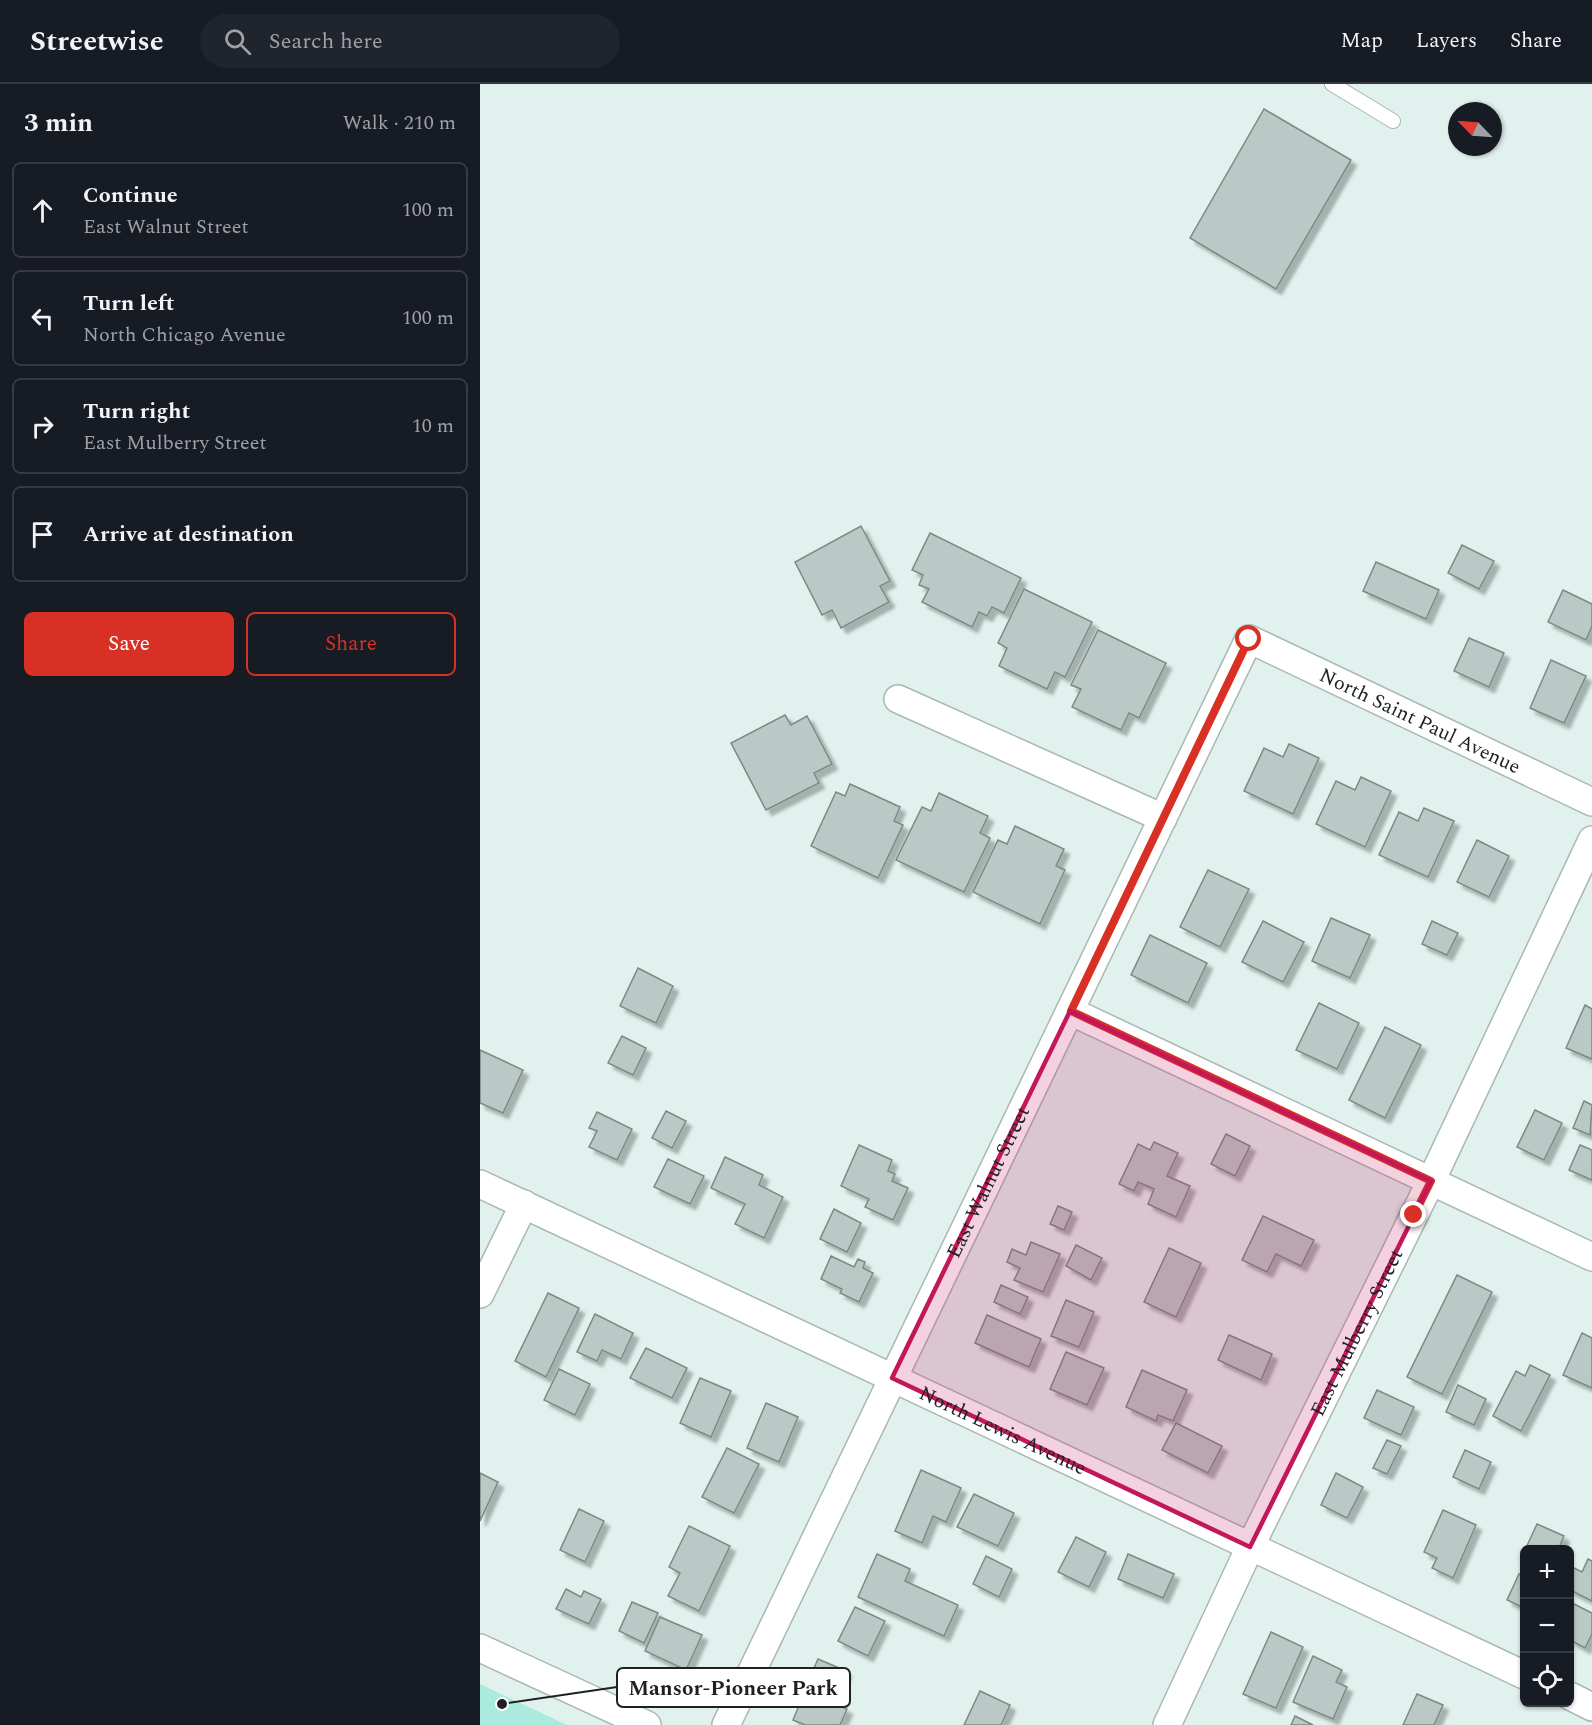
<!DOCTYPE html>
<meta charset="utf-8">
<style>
body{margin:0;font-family:Spectral,serif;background:#20242c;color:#f1f3f6}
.controls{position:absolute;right:18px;bottom:18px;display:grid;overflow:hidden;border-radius:9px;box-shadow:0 2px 4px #0004}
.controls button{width:54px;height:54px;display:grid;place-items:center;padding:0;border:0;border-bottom:2px solid #363941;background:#171b24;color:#f1f3f6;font:30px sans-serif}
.compass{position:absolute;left:968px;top:18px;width:54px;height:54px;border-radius:50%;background:#171b24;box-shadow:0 2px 4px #0004;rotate:295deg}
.stop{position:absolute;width:18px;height:18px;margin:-14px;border:4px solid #d93025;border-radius:50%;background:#fff}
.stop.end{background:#d93025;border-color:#fff;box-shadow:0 2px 6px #0008}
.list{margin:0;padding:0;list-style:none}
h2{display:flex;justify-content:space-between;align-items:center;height:78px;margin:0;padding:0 24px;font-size:26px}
h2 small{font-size:20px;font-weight:400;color:#9ea1a6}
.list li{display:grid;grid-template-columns:39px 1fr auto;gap:18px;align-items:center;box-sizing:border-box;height:96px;margin:0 12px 12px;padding:0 12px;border:2px solid #363941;border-radius:9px}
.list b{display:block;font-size:22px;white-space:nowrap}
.list p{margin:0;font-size:20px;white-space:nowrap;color:#9ea1a6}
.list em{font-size:20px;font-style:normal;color:#9ea1a6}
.actions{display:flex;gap:12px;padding:18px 24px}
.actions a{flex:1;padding:14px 0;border:2px solid #d93025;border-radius:9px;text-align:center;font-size:21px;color:#d93025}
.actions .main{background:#d93025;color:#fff}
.icon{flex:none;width:33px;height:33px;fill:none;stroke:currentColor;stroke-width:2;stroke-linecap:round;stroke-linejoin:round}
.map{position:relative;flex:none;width:1112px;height:1641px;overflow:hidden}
header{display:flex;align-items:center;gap:36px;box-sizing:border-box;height:84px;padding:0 30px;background:#171b24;border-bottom:2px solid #363941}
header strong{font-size:28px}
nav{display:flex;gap:33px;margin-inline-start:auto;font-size:21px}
.search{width:420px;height:54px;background:#20242c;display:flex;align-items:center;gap:15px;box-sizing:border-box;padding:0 21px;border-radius:33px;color:#9ea1a6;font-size:22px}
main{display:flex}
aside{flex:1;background:#171b24}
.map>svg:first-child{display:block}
.green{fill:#abebde}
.building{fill:#bac9c5;stroke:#7c8a86;stroke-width:1.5;filter:url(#shadow)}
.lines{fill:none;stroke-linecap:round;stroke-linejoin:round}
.service-casing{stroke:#a9b8b4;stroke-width:16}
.minor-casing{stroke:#a9b8b4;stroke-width:30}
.service{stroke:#fff;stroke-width:14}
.minor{stroke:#fff;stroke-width:27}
.route{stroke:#d93025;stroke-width:8}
.marked{fill:#c2185b;fill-opacity:0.2;stroke:#c2185b;stroke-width:4.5;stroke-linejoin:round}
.labels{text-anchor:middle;stroke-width:6;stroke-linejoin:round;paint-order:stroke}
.street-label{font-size:20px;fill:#1d2221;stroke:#fff}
.leader{fill:none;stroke:#1d2221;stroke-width:2}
.callout-dot{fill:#1d2221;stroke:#fff;stroke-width:2}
.callout{fill:#fff;stroke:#1d2221;stroke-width:2}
.callout-label{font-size:21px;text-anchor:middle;font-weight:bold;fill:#1d2221}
</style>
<header>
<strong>Streetwise</strong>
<div class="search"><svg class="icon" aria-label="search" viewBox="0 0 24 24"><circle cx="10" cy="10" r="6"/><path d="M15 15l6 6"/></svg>Search here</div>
<nav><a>Map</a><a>Layers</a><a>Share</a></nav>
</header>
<main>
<aside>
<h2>3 min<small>Walk · 210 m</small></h2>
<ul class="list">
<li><svg class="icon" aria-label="ahead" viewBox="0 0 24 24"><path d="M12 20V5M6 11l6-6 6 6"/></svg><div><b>Continue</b><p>East Walnut Street</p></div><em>100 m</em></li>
<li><svg class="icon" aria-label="left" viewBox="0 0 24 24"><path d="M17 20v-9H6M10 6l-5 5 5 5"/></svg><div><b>Turn left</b><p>North Chicago Avenue</p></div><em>100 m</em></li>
<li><svg class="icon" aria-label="right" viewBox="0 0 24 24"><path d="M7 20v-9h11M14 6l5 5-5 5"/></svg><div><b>Turn right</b><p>East Mulberry Street</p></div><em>10 m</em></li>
<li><svg class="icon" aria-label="arrive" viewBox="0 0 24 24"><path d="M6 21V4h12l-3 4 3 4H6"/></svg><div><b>Arrive at destination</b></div></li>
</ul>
<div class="actions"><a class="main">Save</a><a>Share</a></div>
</aside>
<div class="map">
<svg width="1112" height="1641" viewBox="0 0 1112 1641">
<defs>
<filter id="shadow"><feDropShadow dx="5.5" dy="5.5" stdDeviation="1.5" flood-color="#0004"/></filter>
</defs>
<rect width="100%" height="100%" fill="#e1f1ed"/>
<polygon class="green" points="0,1600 87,1641 0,1641"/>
<g class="building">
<polygon points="784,25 871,76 796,205 710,154"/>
<polygon points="381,442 410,497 400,502 409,518 361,544 352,526 342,531 315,478"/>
<polygon points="450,449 541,494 524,529 512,523 507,532 499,528 492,543 442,518 449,505 439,501 443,491 432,486"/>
<polygon points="982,461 1014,477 999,505 968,489"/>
<polygon points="896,478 959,506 946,535 883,507"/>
<polygon points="544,505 612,538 585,593 575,588 567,605 519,582 527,564 518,559"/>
<polygon points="1083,506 1112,520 1112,542 1106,556 1068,538"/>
<polygon points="618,546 686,579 659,634 649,629 641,646 592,623 601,605 591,601"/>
<polygon points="989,554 1024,569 1009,603 974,587"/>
<polygon points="1071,576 1106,592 1084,639 1050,624"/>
<polygon points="305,631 311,641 327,632 352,680 334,689 339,699 286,726 251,659"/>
<polygon points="809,660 839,674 813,730 764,707 784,664 803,673"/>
<polygon points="881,693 911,707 885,763 836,740 856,697 875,706"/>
<polygon points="370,700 420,723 414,737 423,741 398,794 331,762 356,708 365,712"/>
<polygon points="459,709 508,732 500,749 510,754 484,808 416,776 442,723 451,727"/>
<polygon points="944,724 974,737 948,793 899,771 919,728 938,737"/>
<polygon points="535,742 584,765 576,782 585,786 560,840 493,808 518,756 527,760"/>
<polygon points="997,756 1029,772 1009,813 977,798"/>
<polygon points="728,786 769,805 740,863 700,843"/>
<polygon points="851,834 890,851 870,894 832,877"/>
<polygon points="783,837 824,858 803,898 762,878"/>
<polygon points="952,837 978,849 967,871 942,860"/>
<polygon points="670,851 727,879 708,919 651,891"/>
<polygon points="158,884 193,902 176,939 140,922"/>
<polygon points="839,919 879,939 857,985 816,966"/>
<polygon points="1105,921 1112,925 1112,975 1086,964"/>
<polygon points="905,943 941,961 905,1034 869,1016"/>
<polygon points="142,952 166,964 153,991 128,979"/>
<polygon points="0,966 43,986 23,1029 0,1019"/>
<polygon points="1104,1017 1112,1021 1110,1051 1093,1044"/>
<polygon points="1055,1026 1082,1039 1064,1076 1037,1063"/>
<polygon points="186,1027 206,1037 192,1064 172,1054"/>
<polygon points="117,1028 152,1045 137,1076 109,1063 117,1047 109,1044"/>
<polygon points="746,1050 770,1062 755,1092 731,1080"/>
<polygon points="674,1058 698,1069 687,1092 710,1102 696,1133 668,1120 674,1105 658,1098 654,1107 639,1100 658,1060 670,1066"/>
<polygon points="379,1061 412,1076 408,1087 415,1090 412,1097 428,1104 413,1136 385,1123 389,1115 361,1102"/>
<polygon points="1100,1061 1112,1066 1112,1096 1089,1086"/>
<polygon points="245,1073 283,1091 279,1101 303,1113 284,1154 255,1140 265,1120 231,1104"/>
<polygon points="188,1075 224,1092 210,1120 174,1103"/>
<polygon points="578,1122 592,1128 584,1146 570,1140"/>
<polygon points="354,1125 381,1139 367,1168 340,1155"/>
<polygon points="783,1132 834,1156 821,1182 796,1170 787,1188 762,1176"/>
<polygon points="551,1158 580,1170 563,1208 534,1196 540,1184 527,1178 532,1165 546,1171"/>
<polygon points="596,1161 622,1174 611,1196 586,1182"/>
<polygon points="689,1164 721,1179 696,1233 664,1218"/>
<polygon points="351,1172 374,1183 378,1175 385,1178 383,1184 393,1189 379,1218 360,1209 362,1205 341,1195"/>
<polygon points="977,1191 1012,1208 962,1310 927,1293"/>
<polygon points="521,1201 548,1213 540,1230 514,1218"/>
<polygon points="68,1209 99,1224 66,1293 35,1277"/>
<polygon points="586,1216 614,1228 599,1263 571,1252"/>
<polygon points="115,1230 153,1249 141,1275 122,1266 117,1277 97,1268"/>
<polygon points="507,1231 561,1255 549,1283 495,1259"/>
<polygon points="1102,1249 1112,1254 1112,1304 1083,1291"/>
<polygon points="749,1251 792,1270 781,1296 738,1276"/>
<polygon points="166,1264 207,1284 192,1314 150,1294"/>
<polygon points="586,1268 624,1284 607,1321 570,1305"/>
<polygon points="1050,1281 1070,1291 1041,1347 1013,1332 1036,1287 1045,1292"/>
<polygon points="79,1285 110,1300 95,1331 64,1316"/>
<polygon points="662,1286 707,1306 693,1337 678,1331 676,1337 646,1323"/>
<polygon points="220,1294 251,1307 231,1353 200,1339"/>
<polygon points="978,1301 1006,1315 994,1341 966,1328"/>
<polygon points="897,1306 934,1323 921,1351 884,1334"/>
<polygon points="286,1319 318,1333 299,1378 267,1364"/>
<polygon points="696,1339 742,1362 728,1389 682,1366"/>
<polygon points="907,1356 921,1362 907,1390 893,1384"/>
<polygon points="247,1364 279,1380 254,1429 222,1413"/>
<polygon points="985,1366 1011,1378 999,1405 973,1393"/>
<polygon points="441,1386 481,1404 466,1438 453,1432 442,1459 415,1447"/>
<polygon points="0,1389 18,1398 0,1437"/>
<polygon points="856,1389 883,1403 867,1434 841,1421"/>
<polygon points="494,1410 534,1429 518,1462 477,1443"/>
<polygon points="99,1425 124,1437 105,1478 80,1466"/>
<polygon points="963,1426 996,1441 973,1494 952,1484 957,1474 944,1468"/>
<polygon points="1057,1440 1084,1452 1078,1466 1045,1466"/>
<polygon points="209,1442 250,1462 219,1527 188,1512 200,1489 189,1483"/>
<polygon points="596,1453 626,1468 609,1503 578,1488"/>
<polygon points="397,1470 430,1485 425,1497 478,1521 464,1552 378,1513"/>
<polygon points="648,1470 694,1490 683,1514 638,1495"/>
<polygon points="506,1472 532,1485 519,1513 493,1500"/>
<polygon points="1108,1475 1112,1477 1112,1517 1090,1506 1090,1482 1102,1488"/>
<polygon points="1039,1490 1044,1492 1044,1524 1027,1516"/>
<polygon points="86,1505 101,1513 104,1507 121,1515 109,1540 76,1525"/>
<polygon points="152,1518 178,1529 164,1559 139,1547"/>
<polygon points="1090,1518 1112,1529 1112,1550 1105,1564 1090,1556"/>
<polygon points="375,1523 405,1537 388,1572 358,1557"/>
<polygon points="180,1533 222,1551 206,1586 165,1567"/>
<polygon points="791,1548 823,1563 796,1624 763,1610"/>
<polygon points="833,1572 862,1586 856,1598 867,1603 853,1635 813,1618"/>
<polygon points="338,1575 366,1587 356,1610 328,1598"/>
<polygon points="325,1607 367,1625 360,1641 325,1641 313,1636"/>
<polygon points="500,1607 530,1621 521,1641 484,1641"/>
<polygon points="937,1610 963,1621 954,1641 923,1641"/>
<polygon points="815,1632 833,1641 811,1641"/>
</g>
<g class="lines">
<g class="service-casing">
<polyline id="service" points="852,0 913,37"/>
</g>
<g class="minor-casing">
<g id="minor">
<polyline points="418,615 683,734"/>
<polyline points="590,927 1112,1173"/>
<path id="s1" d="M0 1100 1044 1591"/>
<polyline points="0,1210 44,1120"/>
<polyline points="0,1564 167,1641"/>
<polyline points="1090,1612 1112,1623"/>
<path id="s2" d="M246 1641 769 555 1112 718"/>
<path id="s3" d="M687 1641 770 1463 951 1097 1112 756"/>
</g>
</g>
<use href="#service" class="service"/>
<use href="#minor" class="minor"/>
</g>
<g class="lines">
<polyline class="route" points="769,555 591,927 951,1097 934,1131"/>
</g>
<path class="marked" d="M590 927 951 1097 770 1463 412 1294Z"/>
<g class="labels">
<g class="street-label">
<text dy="7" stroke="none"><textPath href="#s2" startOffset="1395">North Saint Paul Avenue</textPath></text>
<text dy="7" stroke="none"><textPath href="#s2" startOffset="603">East Walnut Street</textPath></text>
<text dy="7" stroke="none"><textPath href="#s3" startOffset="436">East Mulberry Street</textPath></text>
<text dy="7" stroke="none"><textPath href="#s1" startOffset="578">North Lewis Avenue</textPath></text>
</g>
</g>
<path class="leader" d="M22 1620L137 1603"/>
<circle class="callout-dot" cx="22" cy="1620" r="6"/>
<rect class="callout" x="137" y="1584" width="233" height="39" rx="6"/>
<g class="callout-label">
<text x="253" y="1611">Mansor-Pioneer Park</text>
</g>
</svg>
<div class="controls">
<button>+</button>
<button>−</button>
<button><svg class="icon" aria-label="locate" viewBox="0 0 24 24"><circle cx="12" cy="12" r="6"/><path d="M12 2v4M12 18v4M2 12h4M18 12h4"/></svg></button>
</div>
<svg class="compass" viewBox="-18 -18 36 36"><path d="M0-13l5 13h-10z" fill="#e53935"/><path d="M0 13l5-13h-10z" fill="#9ea1a6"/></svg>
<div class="stop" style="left:769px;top:555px"></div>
<div class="stop end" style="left:934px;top:1131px"></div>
</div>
</main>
